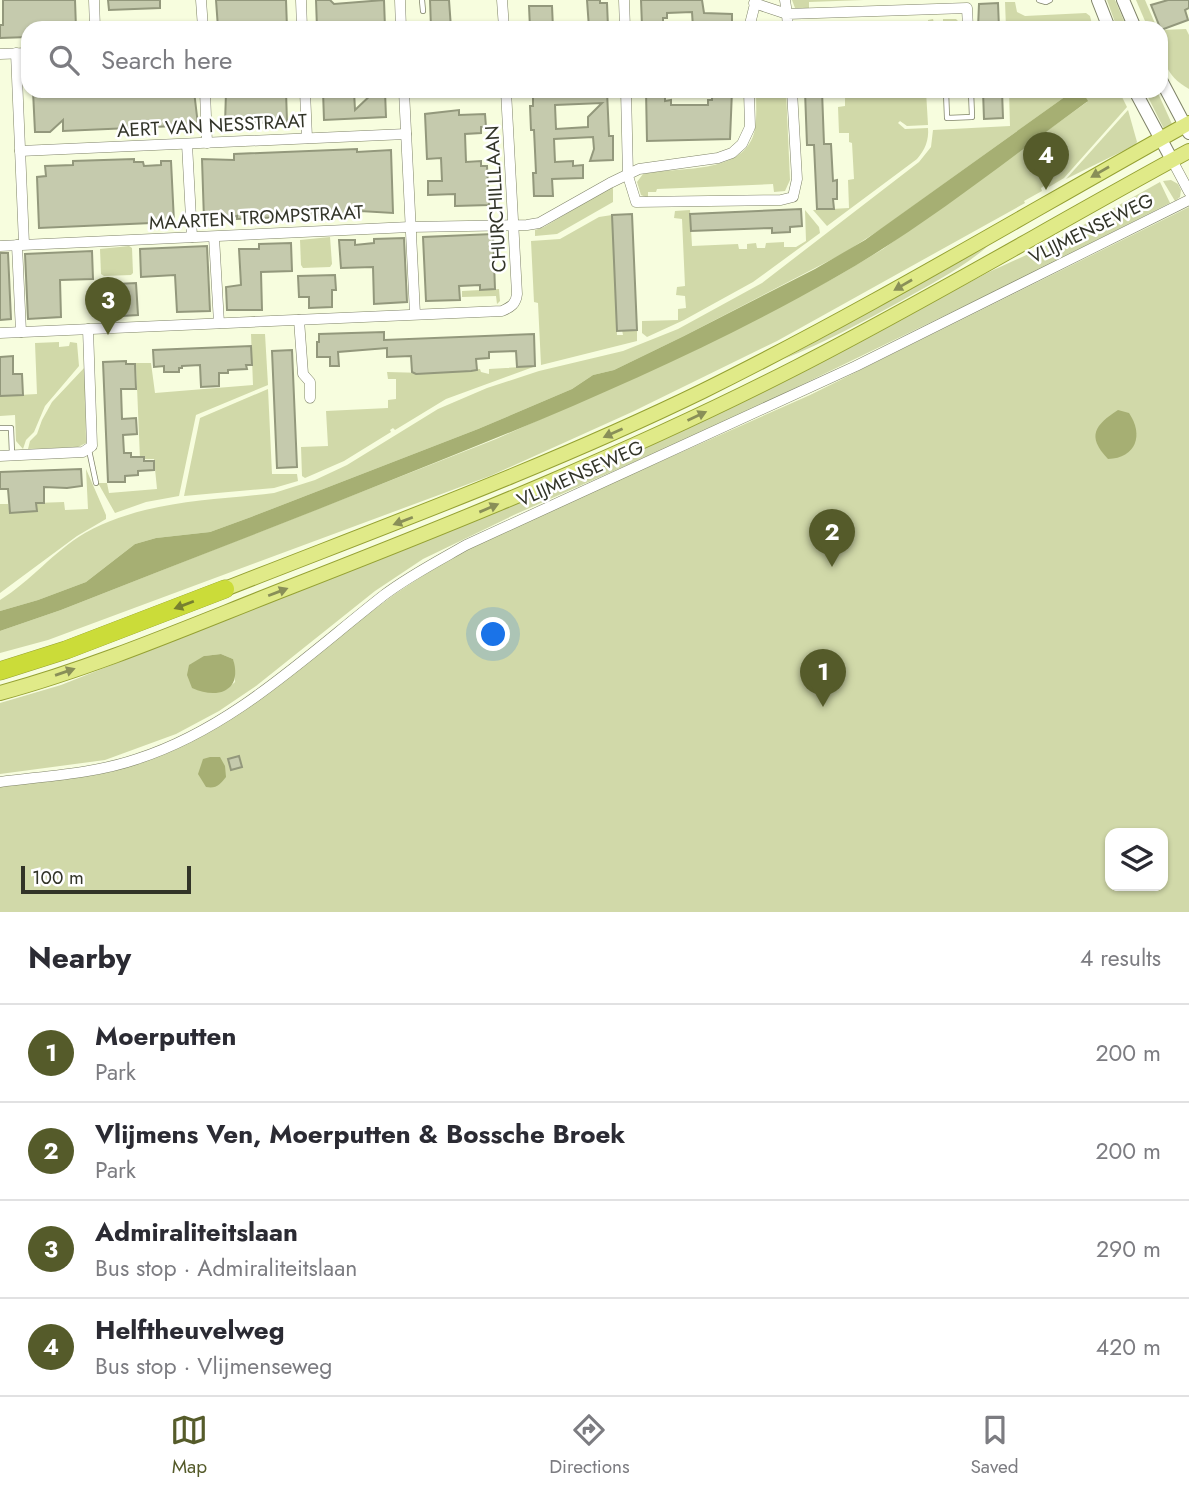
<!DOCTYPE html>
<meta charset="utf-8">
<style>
body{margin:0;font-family:Jost,sans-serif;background:#f2f2f3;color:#2b2b33}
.controls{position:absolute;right:21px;bottom:21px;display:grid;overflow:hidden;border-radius:14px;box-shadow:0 2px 5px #0004}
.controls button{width:63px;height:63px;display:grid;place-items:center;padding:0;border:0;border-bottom:2px solid #e1e1e2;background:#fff;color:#2b2b33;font:35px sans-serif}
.scale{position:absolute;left:21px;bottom:18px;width:170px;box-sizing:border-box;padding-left:7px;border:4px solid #323428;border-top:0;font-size:19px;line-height:24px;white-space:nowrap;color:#323428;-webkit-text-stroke:5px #fff;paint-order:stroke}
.you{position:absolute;left:494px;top:635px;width:24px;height:24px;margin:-18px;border:5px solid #fff;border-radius:50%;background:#1a73e8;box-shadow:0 0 0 10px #1a73e833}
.badge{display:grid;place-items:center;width:46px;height:46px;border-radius:50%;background:#555b2a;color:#fff;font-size:23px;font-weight:700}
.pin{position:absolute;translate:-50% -58px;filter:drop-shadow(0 2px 4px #0008)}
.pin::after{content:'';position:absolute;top:37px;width:24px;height:21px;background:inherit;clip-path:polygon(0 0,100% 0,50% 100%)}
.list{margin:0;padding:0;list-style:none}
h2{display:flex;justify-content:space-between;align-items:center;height:91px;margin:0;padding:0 28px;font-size:30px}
h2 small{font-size:23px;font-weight:400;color:#7c7c81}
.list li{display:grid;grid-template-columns:46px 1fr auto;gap:21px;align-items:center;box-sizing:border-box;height:98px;padding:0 28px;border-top:2px solid #e1e1e2}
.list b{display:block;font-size:26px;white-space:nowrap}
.list p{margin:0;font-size:23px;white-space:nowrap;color:#7c7c81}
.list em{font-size:23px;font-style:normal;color:#7c7c81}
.icon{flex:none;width:38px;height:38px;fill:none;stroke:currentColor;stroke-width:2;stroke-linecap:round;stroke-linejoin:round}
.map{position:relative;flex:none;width:1189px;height:912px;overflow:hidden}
.search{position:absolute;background:#fff;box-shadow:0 2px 5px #0004;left:21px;right:21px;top:21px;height:77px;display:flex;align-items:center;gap:18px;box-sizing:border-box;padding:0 24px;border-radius:21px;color:#7c7c81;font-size:26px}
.sheet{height:483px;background:#fff}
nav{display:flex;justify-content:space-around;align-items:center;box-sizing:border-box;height:98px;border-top:2px solid #e1e1e2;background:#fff;font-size:19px;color:#7c7c81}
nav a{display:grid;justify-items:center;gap:4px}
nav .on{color:#555b2a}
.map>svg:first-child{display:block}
.green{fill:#d1d9a9;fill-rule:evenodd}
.water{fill:#a6af73}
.building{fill:#c5caad;stroke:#93987c;stroke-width:2;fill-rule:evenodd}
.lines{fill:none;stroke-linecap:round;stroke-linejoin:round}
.lane-casing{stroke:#7f8368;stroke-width:6}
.street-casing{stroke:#7f8368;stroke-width:11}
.secondary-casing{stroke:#7f8368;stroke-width:14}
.primary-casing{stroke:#95a133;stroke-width:16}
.highway-casing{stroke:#95a133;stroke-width:19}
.lane{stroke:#fff;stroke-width:4.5}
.street{stroke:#fff;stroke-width:10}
.secondary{stroke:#fff;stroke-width:12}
.primary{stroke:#e0ea88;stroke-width:14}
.highway{stroke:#cbdc39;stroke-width:18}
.oneway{fill:#898f58}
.oneway2{fill:#778030}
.labels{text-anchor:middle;stroke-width:5;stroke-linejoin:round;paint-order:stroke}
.street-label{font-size:19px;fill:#323428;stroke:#fff}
</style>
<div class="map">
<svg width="1189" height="912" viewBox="0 0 1189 912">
<rect width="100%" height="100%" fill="#f7fdde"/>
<g class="green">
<polygon points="792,0 864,0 809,2 809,11 795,8"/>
<polygon points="1107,0 1115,0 1127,28 1117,28"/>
<polygon points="1136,0 1145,0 1157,28 1148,28"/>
<polygon points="1005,2 1015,2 1017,12 1025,16 1086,13 1090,16 1093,28 1006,28"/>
<polygon points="933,19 934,23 943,22 943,19 956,19 959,22 959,28 928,28 928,20"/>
<path d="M1186 29 1189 35V89C1164 75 1161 57 1161 30Z"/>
<path d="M756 91H786L790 180 785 191 774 192 773 184 657 189 656 192H648V198L641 195 637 182 643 174C678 166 746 176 755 129 757 117 756 103 756 91Z"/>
<path d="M845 91H926L928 125 907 126 900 121 898 123 905 129 928 128C929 140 925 150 917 159L827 226 813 210 849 208 848 180 854 179 852 143 849 142V133H839L838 107 845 106Z"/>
<path d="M1009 91H1073L881 229 844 253 684 336 614 370 593 375 572 389 478 429 251 517 210 532 156 538 135 544 86 582 38 600 0 611V600C31 581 54 551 85 533 145 500 209 501 274 493L315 480 347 465 438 409 487 388 539 371 623 351 678 329 762 283 919 162 931 147 933 130 1010 126Z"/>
<polygon points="1082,91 1119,91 1127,107 1064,178 1049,187 1047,184 1041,188 1042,191 1024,201 1025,203 777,341 632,412 490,476 48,640 0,653 0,631 61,610 496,439 695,350 836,277 883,249 1087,102"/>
<polygon points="1145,91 1157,91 1172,124 1164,129"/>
<polygon points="1128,110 1137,142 1135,145 1066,179"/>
<polygon points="1171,180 1178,184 1181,190 1180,197 1175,201 1163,181"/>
<path d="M1160 182 1170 203 1018 280 725 422 516 514 423 559 375 591 256 686 219 711 176 734 105 760 0 774V703L61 685 438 536 850 346 989 272 1044 247ZM221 654 233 659 235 682 227 689 217 692 204 656Z"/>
<polygon points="613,186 613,202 557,234 535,236 535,230 544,227"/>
<path d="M1189 207V912H0V787L48 780 176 747 327 645 395 594 464 549 810 395ZM1110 833H1163V886H1110Z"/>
<polygon points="690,210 692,246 738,244 739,249 747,249 747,244 756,243 757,248 765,248 766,243 784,242 784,247 796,247 806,241 805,210 819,227 820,233 753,282 684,320 647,337 642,333 642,321 678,320 678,309 686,308 685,296 676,295 677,287 685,286 682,219 674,218 675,211"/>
<polygon points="612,215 617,335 623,335 622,330 637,330 637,341 541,365 538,303 534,302 531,241 560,239 599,217"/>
<polygon points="330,237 332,264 330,267 303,268 301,265 300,240"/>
<path d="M989 245C963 268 931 284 901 301 863 322 825 342 784 359Z"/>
<polygon points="129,246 132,248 133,273 131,275 104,276 101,274 100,249"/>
<polygon points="499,289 500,301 497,304 496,296 462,297 462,291"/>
<polygon points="251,334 265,334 268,385 196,415 179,496 146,502 115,513 98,483 107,483 109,493 157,489 154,459 140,459 136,363 151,363 155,393 253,385"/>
<polygon points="59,342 59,347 69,346 70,342 77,343 79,366 45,406 34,432 26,440 23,449 16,441 15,415 0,416 0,396 37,394 35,343"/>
<polygon points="536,366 446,399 395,430 393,428 390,430 391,432 344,461 305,478 302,476 301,447 328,446 326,411 388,408 388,400 396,399 396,379 388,379 387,372 425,373 480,369 481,372 489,374 489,369"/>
<polygon points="85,367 86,443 78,447 28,449 30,441 37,434 42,420 52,402"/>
<polygon points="268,389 272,474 297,474 298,481 274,488 184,496 200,418"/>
<polygon points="86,469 106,515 106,519 77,536 0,593 0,504 8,504 10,513 36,511 36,503 64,502 65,510 88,509"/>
</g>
<g class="water">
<path d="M1073 91H1082L1088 101C1006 161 924 227 836 277 694 358 541 421 389 481 280 525 170 567 61 610L0 631V611L38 600 86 582 135 544 156 538 210 532 251 517 478 429 572 389 593 375 614 370 684 336 815 269 865 240Z"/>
<path d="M1118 410 1129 413C1144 435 1136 458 1108 459 1086 436 1095 425 1118 410Z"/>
<path d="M221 654 233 659C243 691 218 700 192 688L187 675 189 665 204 656Z"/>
<path d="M210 757H220L225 766 226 777C220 784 217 789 206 787L198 774 203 759Z"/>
</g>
<g class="building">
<polygon points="3,0 75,0 76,28 28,28 28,37 0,38 0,25 3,25"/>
<polygon points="108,0 160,0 160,8 109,10"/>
<polygon points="216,0 286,0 287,28 268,28 268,24 218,28"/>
<polygon points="316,0 330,0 334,4 384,0 385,28 317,28"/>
<polygon points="430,0 449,0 451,28 431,28"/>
<polygon points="587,0 600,0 600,3 607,3 608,27 589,28"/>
<polygon points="641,0 702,0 704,13 732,14 732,28 693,28 692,12 667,13 667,18 663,18 663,25 658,25 658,28 644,28 642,26"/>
<polygon points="1168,0 1189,0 1189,8 1185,10 1188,20 1161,30 1151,5"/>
<polygon points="998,3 999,28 978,28 979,4"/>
<polygon points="529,6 552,6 553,28 530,28"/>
<polygon points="33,91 194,91 198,125 63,131 63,120 50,132 35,132"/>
<polygon points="286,91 287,122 225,124 226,92"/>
<polygon points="323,91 354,91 355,110 375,91 385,91 386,117 324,120"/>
<path d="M533 91H552V96L607 91 609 136H613V160L590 161 594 149 593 137 554 139 555 162 573 161V166L583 165V178L552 179 553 196H534L533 173H536L535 151 534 130H531L530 106H533ZM602 103 588 117V127L556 129 555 105Z"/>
<polygon points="646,91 665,91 665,101 671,100 671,105 708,105 708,100 712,100 712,91 732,91 730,139 647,141"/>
<polygon points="805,91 822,91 824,144 831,144 833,181 837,180 837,199 833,199 834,209 817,209 814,145 807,145"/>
<polygon points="983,91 1002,91 1003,118 984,119"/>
<polygon points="459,110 459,115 485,114 486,127 481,127 481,133 465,134 466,162 481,161 481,166 487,166 489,205 455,206 455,194 428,195 428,181 442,181 441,158 427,159 425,114"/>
<polygon points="357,149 357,152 391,150 393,213 360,211 360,214 237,219 237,216 204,220 202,159 234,160 234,154"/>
<polygon points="134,159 134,162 143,162 144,166 161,165 161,161 171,161 174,222 39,228 37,177 46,176 45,166 73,165 73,161"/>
<polygon points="801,209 802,226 790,227 790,232 772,233 772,228 691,231 690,214"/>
<polygon points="632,214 637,330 617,331 612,215"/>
<polygon points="493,234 495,289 480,290 480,285 459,286 460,300 426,301 423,237"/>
<polygon points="404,238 407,302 374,304 373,267 341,268 339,240 355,240 355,245 374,243 374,239"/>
<polygon points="291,243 292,271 261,272 262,310 227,310 226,287 241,285 239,249 259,249 259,244"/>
<polygon points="207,246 210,311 177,312 175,275 141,277 140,249"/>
<polygon points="92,251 93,279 60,280 61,317 28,319 25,254"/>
<polygon points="0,253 8,253 11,319 0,320"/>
<polygon points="335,275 336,290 332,290 332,307 309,308 309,297 299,297 298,276"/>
<polygon points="136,283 138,315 105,317 104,300 97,300 96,285"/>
<polygon points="384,332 384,340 534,334 535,366 517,367 516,351 489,352 489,358 476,359 477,370 471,371 416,374 412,372 411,356 387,357 387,348 338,352 339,366 330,366 330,357 317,357 317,342 319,342 319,334"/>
<polygon points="251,346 252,365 246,365 247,369 228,370 228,373 219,373 219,386 201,387 200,365 182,366 182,368 179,368 179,372 164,372 164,366 154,367 153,350"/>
<polygon points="292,350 297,467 277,468 272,351"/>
<polygon points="13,356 13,374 22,374 23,395 0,396 0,357"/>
<polygon points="126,361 126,364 135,364 136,389 121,389 122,419 136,418 137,434 123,435 124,453 131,453 131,457 144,457 144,461 154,461 154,470 138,471 138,475 125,476 125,482 108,482 103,362"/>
<polygon points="81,469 82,486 67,488 44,487 44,503 36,503 37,511 10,513 8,489 0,489 0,472"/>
<polygon points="239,756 242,767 231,770 228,759"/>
</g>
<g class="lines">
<g class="lane-casing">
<g id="lane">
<polyline points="422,0 423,11"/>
<polyline points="1039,0 1046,2 1050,0"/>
<polyline points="946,91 947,118 972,117 971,91"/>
<polyline points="0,428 11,428 12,454"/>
<polyline points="89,450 96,483"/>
</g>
</g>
<g class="street-casing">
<g id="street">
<polyline points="94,0 95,28"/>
<polyline points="201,0 203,28"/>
<polyline points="301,0 302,28"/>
<polyline points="400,0 401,28"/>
<polyline points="502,0 504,28"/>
<polyline points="624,0 625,28"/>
<polyline points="754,3 787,14 785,0"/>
<polyline points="749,28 756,0"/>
<polyline points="788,28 787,14 967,8 968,28"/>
<polyline points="16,53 24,244"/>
<polyline points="0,54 28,53"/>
<polyline points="205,91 207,143"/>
<polyline points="305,91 307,138"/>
<polyline points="404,91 415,314"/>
<polyline points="626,91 628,176 636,202 781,200 793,197 797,179 792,91"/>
<polyline points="187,144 192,237"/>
<polyline points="20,151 406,134"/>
<polyline points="1172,160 1189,192"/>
<polyline points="214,237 219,323"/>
<polyline points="17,245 21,332"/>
<polyline points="0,246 410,227 527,225 539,223 610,183 639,169 718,158 732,153 742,144 750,127 749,91"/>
<polyline points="299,320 303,374 310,382 310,398"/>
<path d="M0 333 502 311C511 307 516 304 517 294L506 91"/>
<polyline points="0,456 83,452 92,446 88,329"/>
<path d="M0 782C45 776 93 774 137 759 233 728 306 656 384 595 409 576 438 561 466 545L856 366 1189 200"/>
</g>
</g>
<g class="secondary-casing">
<g id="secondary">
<polyline points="1098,0 1109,28"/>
<polyline points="1123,0 1135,28"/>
<polyline points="1161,80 1189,133"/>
<polyline points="1135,91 1172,160"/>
</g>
</g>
<g class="primary-casing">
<g id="primary">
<path d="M225 589C385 526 547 467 703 391 869 309 1027 213 1189 123"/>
<path d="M0 693C99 666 195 624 290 587 462 520 633 451 797 367 930 299 1058 222 1189 151"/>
</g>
</g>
<g class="highway-casing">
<polyline id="highway" points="0,671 66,650 225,589"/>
</g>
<use href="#lane" class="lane"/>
<use href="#street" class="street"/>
<use href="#secondary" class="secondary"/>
<use href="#primary" class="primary"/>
<use href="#highway" class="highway"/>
</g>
<defs><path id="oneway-solid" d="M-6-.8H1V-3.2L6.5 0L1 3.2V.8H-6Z" transform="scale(1.75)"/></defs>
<g class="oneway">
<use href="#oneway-solid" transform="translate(1100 172) rotate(150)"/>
<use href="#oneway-solid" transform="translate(903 285) rotate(150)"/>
<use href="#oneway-solid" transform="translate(697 416) rotate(-25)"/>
<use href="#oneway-solid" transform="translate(613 433) rotate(156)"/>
<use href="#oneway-solid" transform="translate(489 508) rotate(-23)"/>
<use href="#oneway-solid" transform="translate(403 521) rotate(159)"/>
<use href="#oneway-solid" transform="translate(278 592) rotate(-21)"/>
<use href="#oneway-solid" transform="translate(65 672) rotate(-19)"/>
</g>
<use class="oneway2" href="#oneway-solid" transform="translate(184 605) rotate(159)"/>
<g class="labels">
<g class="street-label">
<text transform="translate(212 125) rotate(-3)" y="7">AERT VAN NESSTRAAT</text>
<text transform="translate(495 199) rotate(-93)" y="7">CHURCHILLLAAN</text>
<text transform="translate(256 217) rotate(-3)" y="7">MAARTEN TROMPSTRAAT</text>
<text transform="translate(1091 228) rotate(-26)" y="7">VLIJMENSEWEG</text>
<text transform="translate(580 473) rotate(-24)" y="7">VLIJMENSEWEG</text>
</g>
</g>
</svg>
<div class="controls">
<button><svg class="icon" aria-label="layers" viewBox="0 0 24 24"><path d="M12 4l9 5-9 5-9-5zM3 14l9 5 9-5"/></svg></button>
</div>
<div class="scale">100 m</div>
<div class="you"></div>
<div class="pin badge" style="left:823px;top:707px">1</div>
<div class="pin badge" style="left:832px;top:567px">2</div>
<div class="pin badge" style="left:108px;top:335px">3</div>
<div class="pin badge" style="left:1046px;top:190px">4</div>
<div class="search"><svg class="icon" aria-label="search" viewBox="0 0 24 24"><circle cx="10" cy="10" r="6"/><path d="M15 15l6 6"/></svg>Search here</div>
</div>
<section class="sheet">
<h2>Nearby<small>4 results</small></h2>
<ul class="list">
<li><span class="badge">1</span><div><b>Moerputten</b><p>Park</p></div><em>200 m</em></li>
<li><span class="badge">2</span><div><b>Vlijmens Ven, Moerputten &amp; Bossche Broek</b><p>Park</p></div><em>200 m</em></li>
<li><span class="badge">3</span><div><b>Admiraliteitslaan</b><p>Bus stop · Admiraliteitslaan</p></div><em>290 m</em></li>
<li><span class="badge">4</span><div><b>Helftheuvelweg</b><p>Bus stop · Vlijmenseweg</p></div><em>420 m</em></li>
</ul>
</section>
<nav>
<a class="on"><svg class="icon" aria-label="map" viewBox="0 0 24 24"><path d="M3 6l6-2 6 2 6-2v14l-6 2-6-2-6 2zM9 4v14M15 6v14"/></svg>Map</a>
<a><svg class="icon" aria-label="directions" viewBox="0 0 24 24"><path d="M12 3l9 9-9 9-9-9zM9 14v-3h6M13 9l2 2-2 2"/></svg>Directions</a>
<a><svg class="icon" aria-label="saved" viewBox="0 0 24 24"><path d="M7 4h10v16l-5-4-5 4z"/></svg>Saved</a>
</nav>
